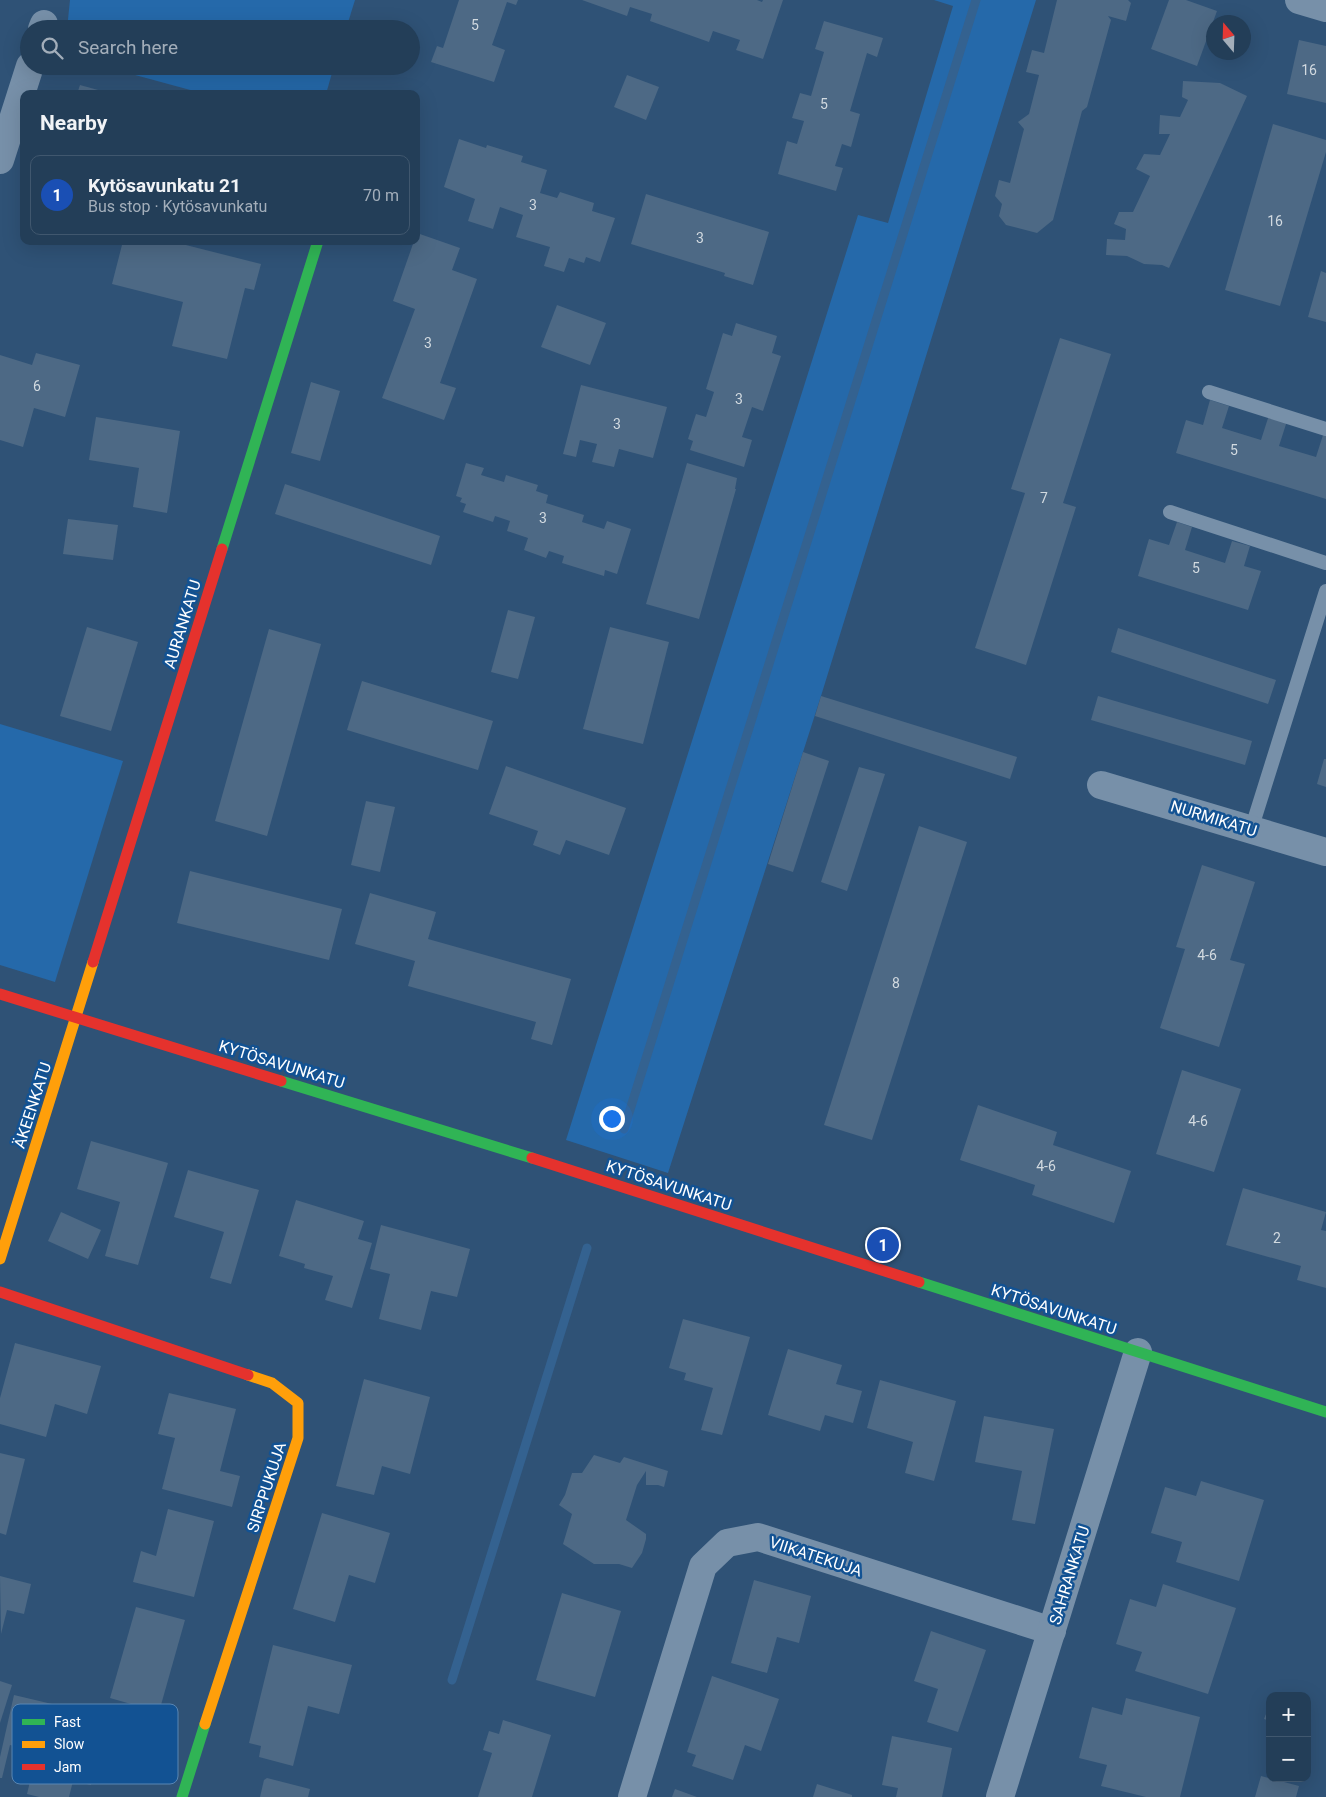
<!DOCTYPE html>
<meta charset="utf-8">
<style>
body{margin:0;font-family:Roboto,sans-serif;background:#2f4961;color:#f1f3f6}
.controls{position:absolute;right:15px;bottom:15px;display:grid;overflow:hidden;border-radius:10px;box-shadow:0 5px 20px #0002}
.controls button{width:45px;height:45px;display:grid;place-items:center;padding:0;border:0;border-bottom:1px solid #40576e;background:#233e58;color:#f1f3f6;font:25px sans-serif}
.compass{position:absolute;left:1206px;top:15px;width:45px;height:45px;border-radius:50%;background:#233e58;box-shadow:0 5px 20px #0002;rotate:341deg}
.you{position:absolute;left:611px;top:1118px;width:18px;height:18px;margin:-12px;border:4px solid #fff;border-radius:50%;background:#1a73e8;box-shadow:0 0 0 8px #1a73e833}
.badge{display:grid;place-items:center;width:32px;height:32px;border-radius:50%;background:#b6c2cf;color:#fff;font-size:16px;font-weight:700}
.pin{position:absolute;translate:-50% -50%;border:2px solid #fff;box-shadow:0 1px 5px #0006}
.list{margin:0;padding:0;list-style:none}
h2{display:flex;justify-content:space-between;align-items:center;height:65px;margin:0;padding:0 20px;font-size:21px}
h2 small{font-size:16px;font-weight:400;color:#a3aeba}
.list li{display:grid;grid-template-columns:32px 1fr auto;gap:15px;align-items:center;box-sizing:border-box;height:80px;margin:0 10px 10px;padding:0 10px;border:1px solid #40576e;border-radius:10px}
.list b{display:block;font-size:19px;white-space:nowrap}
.list p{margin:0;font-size:16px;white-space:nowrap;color:#a3aeba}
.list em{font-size:16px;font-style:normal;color:#a3aeba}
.icon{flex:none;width:28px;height:28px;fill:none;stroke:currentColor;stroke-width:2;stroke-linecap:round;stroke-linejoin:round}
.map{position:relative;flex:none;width:1326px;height:1797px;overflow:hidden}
.search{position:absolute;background:#233e58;box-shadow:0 5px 20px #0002;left:20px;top:20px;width:400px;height:55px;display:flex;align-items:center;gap:12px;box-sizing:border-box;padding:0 18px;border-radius:28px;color:#a3aeba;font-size:19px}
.panel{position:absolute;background:#233e58;box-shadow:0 5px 20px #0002;left:20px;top:90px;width:400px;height:155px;border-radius:10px}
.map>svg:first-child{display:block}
.green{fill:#2569aa}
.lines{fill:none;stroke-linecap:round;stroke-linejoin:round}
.stream{stroke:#346290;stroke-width:9}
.building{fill:#4d6985}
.lane{stroke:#7790a9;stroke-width:14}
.street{stroke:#7790a9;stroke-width:28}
.fast{stroke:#30b455;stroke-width:11}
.slow{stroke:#ff9f0a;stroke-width:11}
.jam{stroke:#e5322d;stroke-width:11}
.labels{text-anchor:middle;stroke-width:5;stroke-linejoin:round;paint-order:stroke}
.number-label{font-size:14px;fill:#d2dae0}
.street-label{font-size:16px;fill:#fff;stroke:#125293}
.key{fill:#125293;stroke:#5986b3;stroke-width:1}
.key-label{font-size:14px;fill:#fff}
</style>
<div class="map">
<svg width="1326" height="1797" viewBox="0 0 1326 1797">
<rect width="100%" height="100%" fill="#2f5276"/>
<g class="green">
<polygon points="70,0 355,0 346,29 67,29"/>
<polygon points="934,0 1036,0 821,696 668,1173 566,1140 858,215 888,223 953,6"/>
<polygon points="102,66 334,66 326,94 205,94"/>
<polygon points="0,724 123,761 55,982 0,965"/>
</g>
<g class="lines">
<g class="stream">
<polyline points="624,1129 976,0"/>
<polyline points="452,1680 587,1248"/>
</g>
</g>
<g class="building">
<polygon points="459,0 518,0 516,5 507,2 492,45 505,50 494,82 431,62 437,46 443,48"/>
<polygon points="582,0 757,0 762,2 763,0 783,0 763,59 736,50 740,40 713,31 709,42 650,21 652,14 630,7 627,16"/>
<polygon points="1057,0 1128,0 1131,3 1126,21 1108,16 1111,20 1087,107 1082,111 1053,220 1037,233 1006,225 999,216 1002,204 995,196 999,180 1010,183 1024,129 1018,122 1029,114 1039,75 1026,72 1032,50 1044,53"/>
<polygon points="1169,0 1186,0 1217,11 1197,66 1151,49"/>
<polygon points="824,21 883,38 877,57 867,53 850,111 860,114 851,147 842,144 835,166 843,168 836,191 778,174 787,141 797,144 804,121 792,118 800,93 811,96 824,52 815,49"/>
<polygon points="1299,40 1326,46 1326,103 1287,94"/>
<polygon points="627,75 659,87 646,120 614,107"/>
<polygon points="1183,81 1220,83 1247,96 1169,268 1162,265 1144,264 1127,256 1106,255 1107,239 1125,240 1126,229 1114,224 1119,212 1133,212 1150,176 1136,169 1144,154 1160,155 1170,134 1159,134 1160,115 1180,117 1188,100 1182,97"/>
<polygon points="80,85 109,93 109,94 77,94"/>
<polygon points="1273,124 1326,140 1326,152 1280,306 1225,290"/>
<polygon points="459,139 486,148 487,145 523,156 521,162 547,170 540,193 557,198 560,192 594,203 592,211 615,218 600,262 586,257 584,263 569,258 564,272 544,266 550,247 516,237 523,215 500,207 493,229 468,221 475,199 444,187"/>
<polygon points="646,194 769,232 753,285 724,276 725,273 631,244"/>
<polygon points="417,233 460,248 452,270 477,279 440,383 456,388 444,420 382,398 415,309 393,301 414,241 416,241"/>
<polygon points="123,241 170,241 261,264 254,290 245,288 227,359 172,346 183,302 112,284"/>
<polygon points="1321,271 1326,273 1326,322 1308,317"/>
<polygon points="557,305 606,323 590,365 541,347"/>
<polygon points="736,323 777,336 772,353 781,356 763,411 752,407 742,437 752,440 744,467 690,450 693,441 688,439 696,414 706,417 714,392 706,389 723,333 732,336"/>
<polygon points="1060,338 1111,354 1063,503 1076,507 1026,665 975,648 1025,493 1011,489"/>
<polygon points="36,353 80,365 65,417 34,408 23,447 0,440 0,355 32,365"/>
<polygon points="311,382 340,391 320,461 291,453"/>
<polygon points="581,385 667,407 653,458 619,449 614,467 592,462 597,444 580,440 576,457 563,454"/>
<polygon points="1210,400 1229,406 1222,428 1261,440 1269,415 1287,421 1279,446 1316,457 1323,435 1326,436 1326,499 1176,453 1186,420 1203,425"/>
<polygon points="96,417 180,431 167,513 133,507 139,468 89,460"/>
<polygon points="466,463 484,468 481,475 504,482 506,475 538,485 536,491 548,495 546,503 584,515 582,522 604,529 607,521 631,529 617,574 605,570 604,576 562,563 564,556 549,551 546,558 524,550 528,538 507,531 510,521 495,516 493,522 463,512 466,504 460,502 462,498 456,496"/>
<polygon points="687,463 737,478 735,489 736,489 699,619 646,604"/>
<polygon points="285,484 440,536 431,565 275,514"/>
<polygon points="68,519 118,525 113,560 63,554"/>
<polygon points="1177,522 1192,527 1185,550 1225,563 1232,541 1250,546 1244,566 1261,571 1248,610 1138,576 1149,539 1169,545"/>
<polygon points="508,610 535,617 518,679 491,672"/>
<polygon points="87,627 138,642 111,731 60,716"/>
<polygon points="610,627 669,642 643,744 583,729"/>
<polygon points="1118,628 1276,680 1268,704 1111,652"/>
<polygon points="269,629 321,644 267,836 215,821"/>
<polygon points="362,681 493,721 478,770 347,730"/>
<polygon points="821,696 1017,757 1010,779 815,716"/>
<polygon points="1098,696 1252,741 1245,765 1091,720"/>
<polygon points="803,752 829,761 793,872 768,864"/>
<polygon points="1324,759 1326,759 1326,787 1317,784"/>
<polygon points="506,766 626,808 609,855 566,840 560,855 533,845 538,831 489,814"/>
<polygon points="859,767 885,774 847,891 821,882"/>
<polygon points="366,801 395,807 380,872 351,865"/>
<polygon points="919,826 967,842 872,1140 824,1125"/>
<polygon points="1202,865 1255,882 1230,960 1245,964 1219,1047 1160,1028 1185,949 1176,947"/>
<polygon points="190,871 342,909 329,960 177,923"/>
<polygon points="370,893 436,912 428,939 571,979 552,1045 531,1039 536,1022 408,986 415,961 355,944"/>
<polygon points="1182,1070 1241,1089 1214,1172 1156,1154"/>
<polygon points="978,1105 1057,1132 1053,1145 1131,1171 1114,1223 1032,1195 1035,1185 960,1160"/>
<polygon points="91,1141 168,1163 138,1265 105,1256 120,1202 77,1189"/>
<polygon points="188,1170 259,1190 231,1284 210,1278 224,1232 174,1217"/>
<polygon points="1243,1188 1326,1212 1321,1230 1326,1231 1326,1288 1297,1280 1301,1266 1226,1245"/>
<polygon points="296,1200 364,1221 358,1239 372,1243 352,1308 325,1300 333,1276 304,1268 305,1264 279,1256"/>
<polygon points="61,1212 101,1230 88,1259 48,1241"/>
<polygon points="381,1225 470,1249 457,1297 431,1291 421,1330 379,1319 390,1274 370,1269"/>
<polygon points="683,1319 750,1337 722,1435 701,1430 713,1388 684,1380 686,1373 669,1368"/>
<polygon points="15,1343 101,1366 87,1414 55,1404 46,1437 0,1424 0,1398"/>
<polygon points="788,1349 842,1365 836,1384 862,1391 853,1423 825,1415 820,1431 768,1415"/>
<polygon points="364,1379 430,1397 410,1474 382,1466 374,1495 336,1486"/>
<polygon points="880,1380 956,1401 934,1481 905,1473 913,1442 867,1428"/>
<polygon points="169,1393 236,1409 220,1471 240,1476 232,1507 162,1489 175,1438 158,1434"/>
<polygon points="984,1416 1054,1429 1035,1524 1012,1520 1022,1471 975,1462"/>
<polygon points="0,1453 25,1459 6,1535 0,1533"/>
<polygon points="594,1455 620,1463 624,1457 668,1471 664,1487 658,1485 646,1485 646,1471 637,1485 626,1520 646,1534 646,1539 642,1553 632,1568 619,1564 594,1564 563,1544 572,1514 559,1505 565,1495 572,1473 582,1473"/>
<polygon points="1201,1481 1264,1500 1239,1581 1176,1562 1182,1542 1151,1533 1165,1487 1196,1496"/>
<polygon points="168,1509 214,1521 194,1597 133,1582 141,1551 156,1556"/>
<polygon points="322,1513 390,1533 375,1583 349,1575 335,1622 293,1609"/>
<polygon points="0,1576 31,1584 24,1614 7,1610 1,1634"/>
<polygon points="754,1580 811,1596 799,1643 777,1637 767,1673 731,1663"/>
<polygon points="1163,1584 1236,1608 1208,1694 1135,1671 1142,1652 1116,1644 1130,1599 1156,1607"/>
<polygon points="562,1593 621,1611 595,1697 536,1680"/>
<polygon points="136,1607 185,1620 159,1712 110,1698"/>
<polygon points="931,1631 986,1650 958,1732 927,1722 938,1689 914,1681"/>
<polygon points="273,1645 352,1665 339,1714 308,1706 293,1766 259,1757 261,1746 249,1743"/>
<polygon points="712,1676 779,1699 761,1751 745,1745 733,1780 692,1766 696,1755 687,1752"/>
<polygon points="0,1681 12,1685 0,1723"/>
<polygon points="14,1695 107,1717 91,1785 73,1781 69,1797 39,1797 27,1794 37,1752 10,1745 2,1778 0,1778 0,1757"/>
<polygon points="1126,1698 1200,1717 1180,1797 1146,1797 1101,1786 1107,1765 1079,1758 1092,1707 1122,1715"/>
<polygon points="1270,1704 1270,1721 1264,1719"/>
<polygon points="503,1720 551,1735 532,1797 478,1797 492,1753 483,1750 489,1731 499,1734"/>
<polygon points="892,1736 952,1748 942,1797 896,1797 898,1788 882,1785"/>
<polygon points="1261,1776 1299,1786 1296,1797 1255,1797"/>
<polygon points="267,1778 310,1789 308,1797 260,1797 264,1780"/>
<polygon points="817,1784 852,1795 852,1797 813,1797"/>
<polygon points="675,1789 697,1797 672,1797"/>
</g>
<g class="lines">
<g class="lane">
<polyline points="1209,392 1326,429"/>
<polyline points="1170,512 1326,563"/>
<polyline points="1251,830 1326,591"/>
</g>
<g class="street">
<polyline points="1299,0 1326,8"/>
<polyline points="42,29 44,24"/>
<polyline points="0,160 30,66"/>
<polyline points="1101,785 1326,852"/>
<polyline points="632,1797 703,1566 727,1543 758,1537 1052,1631"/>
<polyline points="1000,1797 1138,1352"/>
</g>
<g class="fast">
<polyline points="222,549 318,241"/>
<polyline points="281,1081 532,1158"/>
<polyline points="919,1282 1326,1412"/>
<polyline points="182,1797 205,1724"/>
</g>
<g class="slow">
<polyline points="0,1259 93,962"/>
<polyline points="205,1724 298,1438 298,1403 272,1383 248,1375"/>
</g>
<g class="jam">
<polyline points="93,962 222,549"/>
<polyline points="0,994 281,1081"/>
<polyline points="532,1158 919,1282"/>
<polyline points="0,1292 248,1375"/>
</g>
</g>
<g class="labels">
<g class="number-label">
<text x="475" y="30">5</text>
<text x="1309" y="75">16</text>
<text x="824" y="109">5</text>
<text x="533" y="210">3</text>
<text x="1275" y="226">16</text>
<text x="700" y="243">3</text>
<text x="428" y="348">3</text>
<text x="37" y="391">6</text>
<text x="739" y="404">3</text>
<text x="617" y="429">3</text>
<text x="1234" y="455">5</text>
<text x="1044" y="503">7</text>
<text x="543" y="523">3</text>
<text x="1196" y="573">5</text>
<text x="1207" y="960">4-6</text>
<text x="896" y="988">8</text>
<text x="1198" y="1126">4-6</text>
<text x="1046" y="1171">4-6</text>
<text x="1277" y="1243">2</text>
</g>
<g class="street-label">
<text transform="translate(182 624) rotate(-73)" y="6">AURANKATU</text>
<text transform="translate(1214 818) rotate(17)" y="6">NURMIKATU</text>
<text transform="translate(282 1064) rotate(17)" y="6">KYTÖSAVUNKATU</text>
<text transform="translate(32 1105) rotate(-72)" y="6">ÄKEENKATU</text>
<text transform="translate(669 1185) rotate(18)" y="6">KYTÖSAVUNKATU</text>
<text transform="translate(1054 1309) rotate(18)" y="6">KYTÖSAVUNKATU</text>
<text transform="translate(266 1487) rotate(-72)" y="6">SIRPPUKUJA</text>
<text transform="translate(816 1556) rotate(18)" y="6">VIIKATEKUJA</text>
<text transform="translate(1069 1575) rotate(-73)" y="6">SAHRANKATU</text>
</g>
</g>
<rect x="12" y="1704" width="166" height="80" rx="8" class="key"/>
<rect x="22" y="1719" width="23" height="6" fill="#30b455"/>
<rect x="22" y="1741" width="23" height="7" fill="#ff9f0a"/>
<rect x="22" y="1764" width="23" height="6" fill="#e5322d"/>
<g class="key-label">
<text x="54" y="1727">Fast</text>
<text x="54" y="1749">Slow</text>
<text x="54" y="1772">Jam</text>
</g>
</svg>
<div class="controls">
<button>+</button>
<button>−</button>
</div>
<svg class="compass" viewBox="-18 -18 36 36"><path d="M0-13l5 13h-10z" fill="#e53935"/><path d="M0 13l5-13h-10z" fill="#a3aeba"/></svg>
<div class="you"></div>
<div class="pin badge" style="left:883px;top:1245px;background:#1a4fb4">1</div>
<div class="search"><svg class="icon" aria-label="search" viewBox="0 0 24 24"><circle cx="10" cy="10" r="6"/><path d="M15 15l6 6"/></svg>Search here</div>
<section class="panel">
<h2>Nearby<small></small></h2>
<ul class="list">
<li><span class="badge" style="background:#1a4fb4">1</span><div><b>Kytösavunkatu 21</b><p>Bus stop · Kytösavunkatu</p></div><em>70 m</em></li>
</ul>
</section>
</div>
